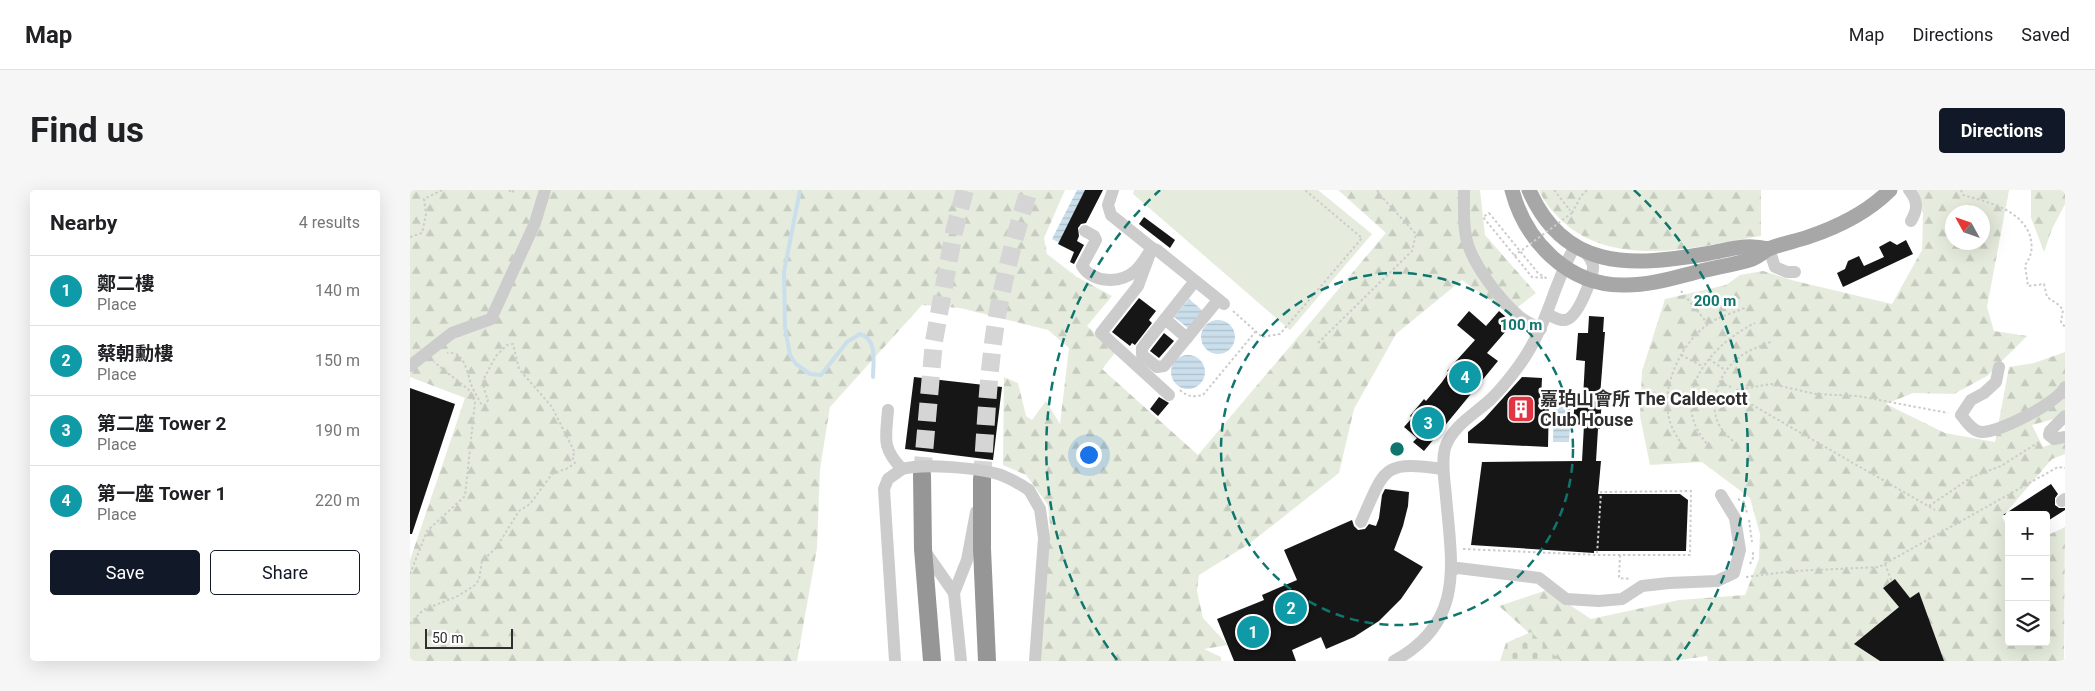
<!DOCTYPE html>
<meta charset="utf-8">
<style>
body{margin:0;font-family:Roboto,"Noto Sans TC",sans-serif;background:#f6f6f6;color:#202124}
.controls{position:absolute;right:15px;bottom:15px;display:grid;overflow:hidden;border-radius:5px;box-shadow:0 5px 20px #0002}
.controls button{width:45px;height:45px;display:grid;place-items:center;padding:0;border:0;border-bottom:1px solid #e0e0e0;background:#fff;color:#202124;font:25px sans-serif}
.compass{position:absolute;left:1535px;top:15px;width:45px;height:45px;border-radius:50%;background:#fff;box-shadow:0 5px 20px #0002;rotate:310deg}
.scale{position:absolute;left:15px;bottom:12px;width:88px;box-sizing:border-box;padding-left:5px;border:2px solid #2f2f2f;border-top:0;font-size:14px;line-height:18px;white-space:nowrap;color:#2f2f2f;-webkit-text-stroke:4px #fff;paint-order:stroke}
.you{position:absolute;left:678px;top:264px;width:18px;height:18px;margin:-12px;border:4px solid #fff;border-radius:50%;background:#1a73e8;box-shadow:0 0 0 8px #1a73e833}
.badge{display:grid;place-items:center;width:32px;height:32px;border-radius:50%;background:#111827;color:#fff;font-size:16px;font-weight:700}
.pin{position:absolute;translate:-50% -50%;border:2px solid #fff;box-shadow:0 1px 5px #0006}
.list{margin:0;padding:0;list-style:none}
h2{display:flex;justify-content:space-between;align-items:center;height:65px;margin:0;padding:0 20px;font-size:21px}
h2 small{font-size:16px;font-weight:400;color:#757577}
.list li{display:grid;grid-template-columns:32px 1fr auto;gap:15px;align-items:center;box-sizing:border-box;height:70px;padding:0 20px;border-top:1px solid #e0e0e0}
.list b{display:block;font-size:19px;white-space:nowrap}
.list p{margin:0;font-size:16px;white-space:nowrap;color:#757577}
.list em{font-size:16px;font-style:normal;color:#757577}
.actions{display:flex;gap:10px;padding:15px 20px}
.actions a{flex:1;padding:11px 0;border:1px solid #111827;border-radius:5px;text-align:center;font-size:18px;color:#111827}
.actions .main{background:#111827;color:#fff}
.icon{flex:none;width:28px;height:28px;fill:none;stroke:currentColor;stroke-width:2;stroke-linecap:round;stroke-linejoin:round}
.map{position:relative;flex:none;width:1655px;height:471px;overflow:hidden;border-radius:5px}
header{display:flex;align-items:center;gap:30px;box-sizing:border-box;height:70px;padding:0 25px;background:#fff;border-bottom:1px solid #e0e0e0}
header strong{font-size:24px}
nav{display:flex;gap:28px;margin-inline-start:auto;font-size:18px}
.intro{display:flex;align-items:center;justify-content:space-between;box-sizing:border-box;height:120px;padding:0 30px}
h1{margin:0;font-size:35px}
.button{padding:12px 22px;border-radius:5px;background:#111827;color:#fff;font-size:18px;font-weight:700}
main{display:flex;gap:30px;padding:0 30px}
aside{flex:1;background:#fff;border-radius:5px;box-shadow:0 5px 20px #0002}
.map>svg:first-child{display:block}
.grass{fill:#e5ecdd}
.forest{fill:url(#forest-firs);fill-rule:evenodd}
.cemetery{fill:url(#cemetery-stones)}
.water{fill:url(#water-rules)}
.lines{fill:none;stroke-linecap:round;stroke-linejoin:round}
.stream{stroke:#cadfeb;stroke-width:4}
.building{fill:#161616}
.highway-tunnel{stroke:#d5d5d5;stroke-width:18;stroke-dasharray:18 9;stroke-linecap:butt}
.path{stroke:#ccc;stroke-width:2;stroke-dasharray:2.5 2.5;stroke-linecap:butt}
.minor{stroke:#ccc;stroke-width:12}
.major{stroke:#a7a7a7;stroke-width:15}
.highway{stroke:#969696;stroke-width:18}
.path-bridge{stroke:#ccc;stroke-width:2;stroke-dasharray:2.5 2.5;stroke-linecap:butt}
.minor-bridge{stroke:#ccc;stroke-width:12}
.ring{fill:none;stroke:#0f766e;stroke-width:2.5;stroke-dasharray:9 6}
.labels{text-anchor:middle;stroke-width:5;stroke-linejoin:round;paint-order:stroke}
.poi-label{font-size:18px;font-weight:bold;fill:#2f2f2f;stroke:#fff;text-anchor:start}
.centre{fill:#0f766e;stroke:#fff;stroke-width:2.5}
.ring-label{font-size:15px;text-anchor:middle;font-weight:bold;fill:#0f766e;stroke:#fff;stroke-width:5;stroke-linejoin:round;paint-order:stroke}
</style>
<header>
<strong>Map</strong>
<nav><a>Map</a><a>Directions</a><a>Saved</a></nav>
</header>
<div class="intro"><h1>Find us</h1><a class="button">Directions</a></div>
<main>
<aside>
<h2>Nearby<small>4 results</small></h2>
<ul class="list">
<li><span class="badge" style="background:#0f9aa8">1</span><div><b>鄭二樓</b><p>Place</p></div><em>140 m</em></li>
<li><span class="badge" style="background:#0f9aa8">2</span><div><b>蔡朝勳樓</b><p>Place</p></div><em>150 m</em></li>
<li><span class="badge" style="background:#0f9aa8">3</span><div><b>第二座 Tower 2</b><p>Place</p></div><em>190 m</em></li>
<li><span class="badge" style="background:#0f9aa8">4</span><div><b>第一座 Tower 1</b><p>Place</p></div><em>220 m</em></li>
</ul>
<div class="actions"><a class="main">Save</a><a>Share</a></div>
</aside>
<div class="map">
<svg width="1655" height="471" viewBox="0 0 1655 471">
<defs>
<pattern id="forest-firs" width="22" height="20" patternUnits="userSpaceOnUse" patternTransform="scale(1.25)"><rect width="22" height="20" fill="#e5ecdd"/><path d="M5 1l3.5 6h-7zM16 11l3.5 6h-7z" fill="#c5cbbe"/></pattern>
<pattern id="cemetery-stones" width="16" height="16" patternUnits="userSpaceOnUse" patternTransform="scale(1.25)"><rect width="16" height="16" fill="#e5ecdd"/><path d="M2 7V4a2 2 0 0 1 4 0v3zM10 15v-3a2 2 0 0 1 4 0v3z" fill="#c5cbbe"/></pattern>
<pattern id="water-rules" width="6" height="5" patternUnits="userSpaceOnUse" patternTransform="scale(1.25)"><rect width="6" height="5" fill="#cadfeb"/><path d="M0 2.5h6" fill="none" stroke="#aec0ca"/></pattern>
</defs>
<rect width="100%" height="100%" fill="#fff"/>
<polygon class="grass" points="724,0 908,0 962,44 880,140 723,4"/>
<g class="forest">
<polygon points="0,0 655,0 634,48 637,64 667,87 702,106 677,136 706,162 692,179 788,265 976,43 928,0 1070,0 1075,45 1126,103 1099,124 1052,90 986,144 944,219 929,283 839,354 789,385 787,401 793,428 818,455 794,459 811,467 811,471 629,471 640,335 638,315 616,285 593,275 594,187 608,193 616,226 622,230 636,211 650,234 659,158 638,140 550,118 512,115 420,217 410,279 407,358 387,471 0,471 0,370 55,208 0,187"/>
<path d="M1129 0H1351V46C1286 57 1206 80 1152 31 1143 22 1134 12 1129 0Z"/>
<path d="M1507 0H1599L1577 117 1584 141 1617 146 1577 186 1544 204 1503 203 1476 214 1535 243 1585 252 1599 177 1624 173 1655 162V226L1622 235 1633 257 1655 249V264L1642 269 1592 327 1599 339V452H1636V346L1655 337 1654 471H1298L1297 466 1264 471H1150L1089 416 1137 400 1181 429 1269 410 1335 405 1349 369 1350 344 1340 308 1292 272 1240 275 1230 226 1232 181 1255 109 1316 95 1330 85 1353 81 1385 91 1482 114 1512 60 1513 24ZM1542 22H1572V52H1542Z"/>
<polygon points="1621,0 1655,0 1655,14 1642,39 1634,62 1621,28"/>
</g>
<polygon class="cemetery" points="1121,442 1150,471 1090,471 1096,453"/>
<g class="water">
<polygon points="667,0 682,0 654,55 642,49"/>
<polygon points="779,109 793,121 779,139 764,127"/>
<circle cx="808" cy="147" r="17"/>
<circle cx="778" cy="182" r="17"/>
<polygon points="1144,216 1161,217 1159,252 1143,252"/>
</g>
<g class="lines">
<path class="stream" d="M390 0 374 82 375 138 380 165 386 174 400 184 411 185 437 152 450 144C468 149 463 173 463 187"/>
</g>
<g class="building">
<polygon points="675,0 693,0 676,33 671,34 668,38 669,46 667,51 674,55 664,74 660,72 664,62 648,54"/>
<polygon points="734,27 765,50 760,58 729,34"/>
<polygon points="1496,50 1503,64 1433,97 1427,83 1435,79 1438,71 1449,66 1454,76 1474,67 1469,57 1480,51 1487,55"/>
<polygon points="729,108 746,121 739,130 742,133 725,155 722,153 720,156 702,142"/>
<polygon points="1059,121 1076,136 1089,121 1103,133 1077,163 1088,171 1014,261 1003,252 1007,248 994,237 1002,228 1000,226 1014,209 1016,211 1032,192 1039,182 1037,181 1065,150 1047,135"/>
<polygon points="1179,126 1194,127 1193,142 1195,142 1190,206 1192,207 1190,239 1188,239 1186,271 1191,271 1188,304 1270,304 1278,310 1276,361 1184,361 1184,363 1061,355 1072,272 1172,271 1174,235 1163,234 1165,207 1173,207 1174,190 1175,171 1166,170 1168,143 1178,143"/>
<polygon points="754,143 764,151 749,168 740,161"/>
<polygon points="504,187 592,197 583,270 495,259"/>
<polygon points="1112,187 1132,188 1131,209 1139,209 1138,257 1058,253 1058,242 1074,229"/>
<polygon points="0,198 45,214 2,344 0,344"/>
<polygon points="749,207 759,213 748,226 740,219"/>
<polygon points="1641,294 1648,304 1645,308 1645,315 1649,318 1655,318 1655,320 1636,332 1636,325 1593,325"/>
<polygon points="975,299 999,302 998,316 993,336 984,360 1013,377 991,409 969,431 944,447 916,459 911,447 882,460 886,471 824,471 807,429 854,410 852,405 887,390 874,360 942,330 944,336 948,340 955,339 959,334 966,336 969,328 972,305"/>
<polygon points="1485,389 1500,408 1509,402 1534,471 1470,471 1444,454 1489,417 1473,398"/>
</g>
<g class="lines">
<g class="highway-tunnel">
<polyline points="512,285 524,151 544,42 555,0"/>
<path d="M572 289C576 235 578 180 587 126 595 83 606 41 619 0"/>
</g>
<g class="path">
<polyline points="99,0 102,3 104,0"/>
<polyline points="1144,0 1159,19"/>
<path d="M1551 0 1553 5C1577 12 1611 19 1620 46 1623 57 1622 66 1615 75L1618 96 1634 94 1637 107 1649 115 1653 120 1651 132 1655 137"/>
<polygon points="1079,23 1128,83 1136,88 1122,87 1073,27"/>
<polyline points="1162,23 1171,6 1177,0"/>
<polyline points="0,47 12,43 16,24 14,9 32,0"/>
<polyline points="1271,101 1298,134"/>
<polyline points="823,121 852,147 870,144 952,48 895,0"/>
<polyline points="908,153 1002,61 1006,44 969,4 967,0"/>
<polyline points="1271,165 1292,176"/>
<polyline points="1299,169 1315,180"/>
<polyline points="1310,192 1321,197"/>
<path d="M770 200C777 207 784 207 793 205L846 141"/>
<polyline points="1326,200 1361,194 1406,204 1448,206 1538,223"/>
<polyline points="1337,212 1525,320"/>
<path d="M1323 251C1316 245 1310 239 1307 230 1299 209 1311 181 1328 168 1338 160 1351 156 1363 151"/>
<path d="M1300 257C1255 210 1298 156 1345 133"/>
<path d="M1276 259C1267 248 1260 237 1258 223 1253 192 1272 153 1297 135 1308 127 1322 123 1335 118"/>
<polyline points="1328,309 1334,312 1337,323"/>
<polyline points="1519,316 1562,287 1591,276 1629,252"/>
<polyline points="1339,330 1342,352"/>
<polyline points="1053,359 1187,365 1280,365 1281,301 1191,302 1187,365"/>
<polyline points="1210,365 1209,388 1221,389"/>
<polyline points="1340,374 1343,368 1343,362"/>
<polyline points="1475,374 1482,392"/>
<polyline points="0,384 17,341 55,306 65,212 59,200 24,172"/>
<polyline points="1336,387 1384,381 1469,377 1648,277 1655,278"/>
<path d="M0 434 13 420 48 406 65 395 69 390 72 371 86 358 109 321 120 314 142 284 158 278 165 273 162 266 165 263 142 217 109 179 103 154 97 155 86 166 73 190 74 199 78 210 75 215H72L70 212C67 206 63 200 61 194 57 182 54 160 37 163"/>
</g>
<g class="minor">
<polyline points="703,0 698,15 701,25 742,58 728,96 691,143 759,205"/>
<path d="M1054 0C1054 16 1053 31 1056 47 1061 73 1090 110 1110 127 1116 132 1124 135 1131 139"/>
<path d="M1499 0C1508 11 1508 19 1501 31"/>
<path d="M675 41 684 46 686 50 672 76C683 93 710 94 725 81 732 75 737 65 742 58L747 60 814 114"/>
<polyline points="1359,59 1365,77 1377,82 1385,82"/>
<polyline points="785,91 732,158 732,165 747,177 754,176 808,110"/>
<path d="M1137 124C1142 126 1149 131 1155 130 1168 128 1181 91 1183 79 1184 72 1179 67 1175 62"/>
<polyline points="755,129 777,148"/>
<polyline points="0,176 42,143 81,129 125,33 135,0"/>
<path d="M1589 177 1586 192 1574 203 1561 210 1551 225C1556 231 1562 241 1571 242 1588 243 1648 213 1655 197"/>
<path d="M478 220C476 248 471 257 492 279L478 289 474 299 485 471"/>
<polyline points="1655,226 1640,241 1639,245 1644,249 1655,247"/>
<polyline points="619,300 630,319 634,348 625,471"/>
<polyline points="1652,311 1655,309"/>
<path d="M951 332C975 279 971 270 1033 279"/>
<polyline points="514,360 544,403"/>
<polyline points="1042,380 1048,378 1129,388 1156,409 1189,411 1212,409 1232,396 1259,393 1307,391 1324,383 1330,360 1325,328 1311,305"/>
<polyline points="551,471 544,403 557,370 566,322"/>
<path d="M984 471C1055 432 1042 376 1036 307 1035 292 1031 274 1035 258 1042 236 1065 224 1081 209 1091 199 1100 188 1108 177 1126 153 1136 126 1146 98 1152 84 1156 70 1165 57"/>
</g>
<g class="major">
<path d="M1102 0C1115 50 1157 95 1212 95 1236 96 1260 89 1283 83 1302 78 1323 75 1342 69 1348 67 1353 62 1358 59 1371 54 1386 51 1398 47 1428 37 1458 22 1480 0"/>
<path d="M1119 0C1154 80 1220 77 1295 64 1320 60 1333 53 1359 59"/>
</g>
<g class="highway">
<polyline points="512,285 513,359 522,471"/>
<polyline points="572,289 572,359 577,471"/>
</g>
<polyline class="path-bridge" points="1104,66 1162,23 1159,19"/>
<path class="minor-bridge" d="M492 279C514 273 570 278 591 285 601 289 610 294 619 300"/>
</g>
<g class="ring">
<circle cx="987" cy="259" r="176"/>
<path d="M707 470A351 351 0 0 1 750 0M1224 0A351 351 0 0 1 1267 470"/>
</g>
<defs>
<g id="building-square" transform="scale(1.4375)"><rect x="-9" y="-9" width="18" height="18" rx="4" fill="#e23544" stroke="#fff"/><path d="M-4-6H4V6H1V3H-1V6H-4ZM-2.5-4.3h1.7v1.8h-1.7ZM.8-4.3h1.7v1.8H.8ZM-2.5-1h1.7V.8h-1.7ZM.8-1h1.7V.8H.8Z" fill="#fff"/></g>
</defs>
<g fill-rule="evenodd">
<use href="#building-square" x="1111" y="219"/>
</g>
<g class="labels">
<g class="poi-label">
<text x="1130" y="215">嘉珀山會所 The Caldecott<tspan x="1130" dy="21">Club House</tspan></text>
</g>
</g>
<circle cx="987" cy="259" r="8" class="centre"/>
<g class="ring-label">
<text x="1305" y="116">200 m</text>
<text x="1111" y="140">100 m</text>
</g>
</svg>
<div class="controls">
<button>+</button>
<button>−</button>
<button><svg class="icon" aria-label="layers" viewBox="0 0 24 24"><path d="M12 4l9 5-9 5-9-5zM3 14l9 5 9-5"/></svg></button>
</div>
<svg class="compass" viewBox="-18 -18 36 36"><path d="M0-13l5 13h-10z" fill="#e53935"/><path d="M0 13l5-13h-10z" fill="#757577"/></svg>
<div class="scale">50 m</div>
<div class="you"></div>
<div class="pin badge" style="left:843px;top:442px;background:#0f9aa8">1</div>
<div class="pin badge" style="left:881px;top:418px;background:#0f9aa8">2</div>
<div class="pin badge" style="left:1018px;top:233px;background:#0f9aa8">3</div>
<div class="pin badge" style="left:1055px;top:187px;background:#0f9aa8">4</div>
</div>
</main>
